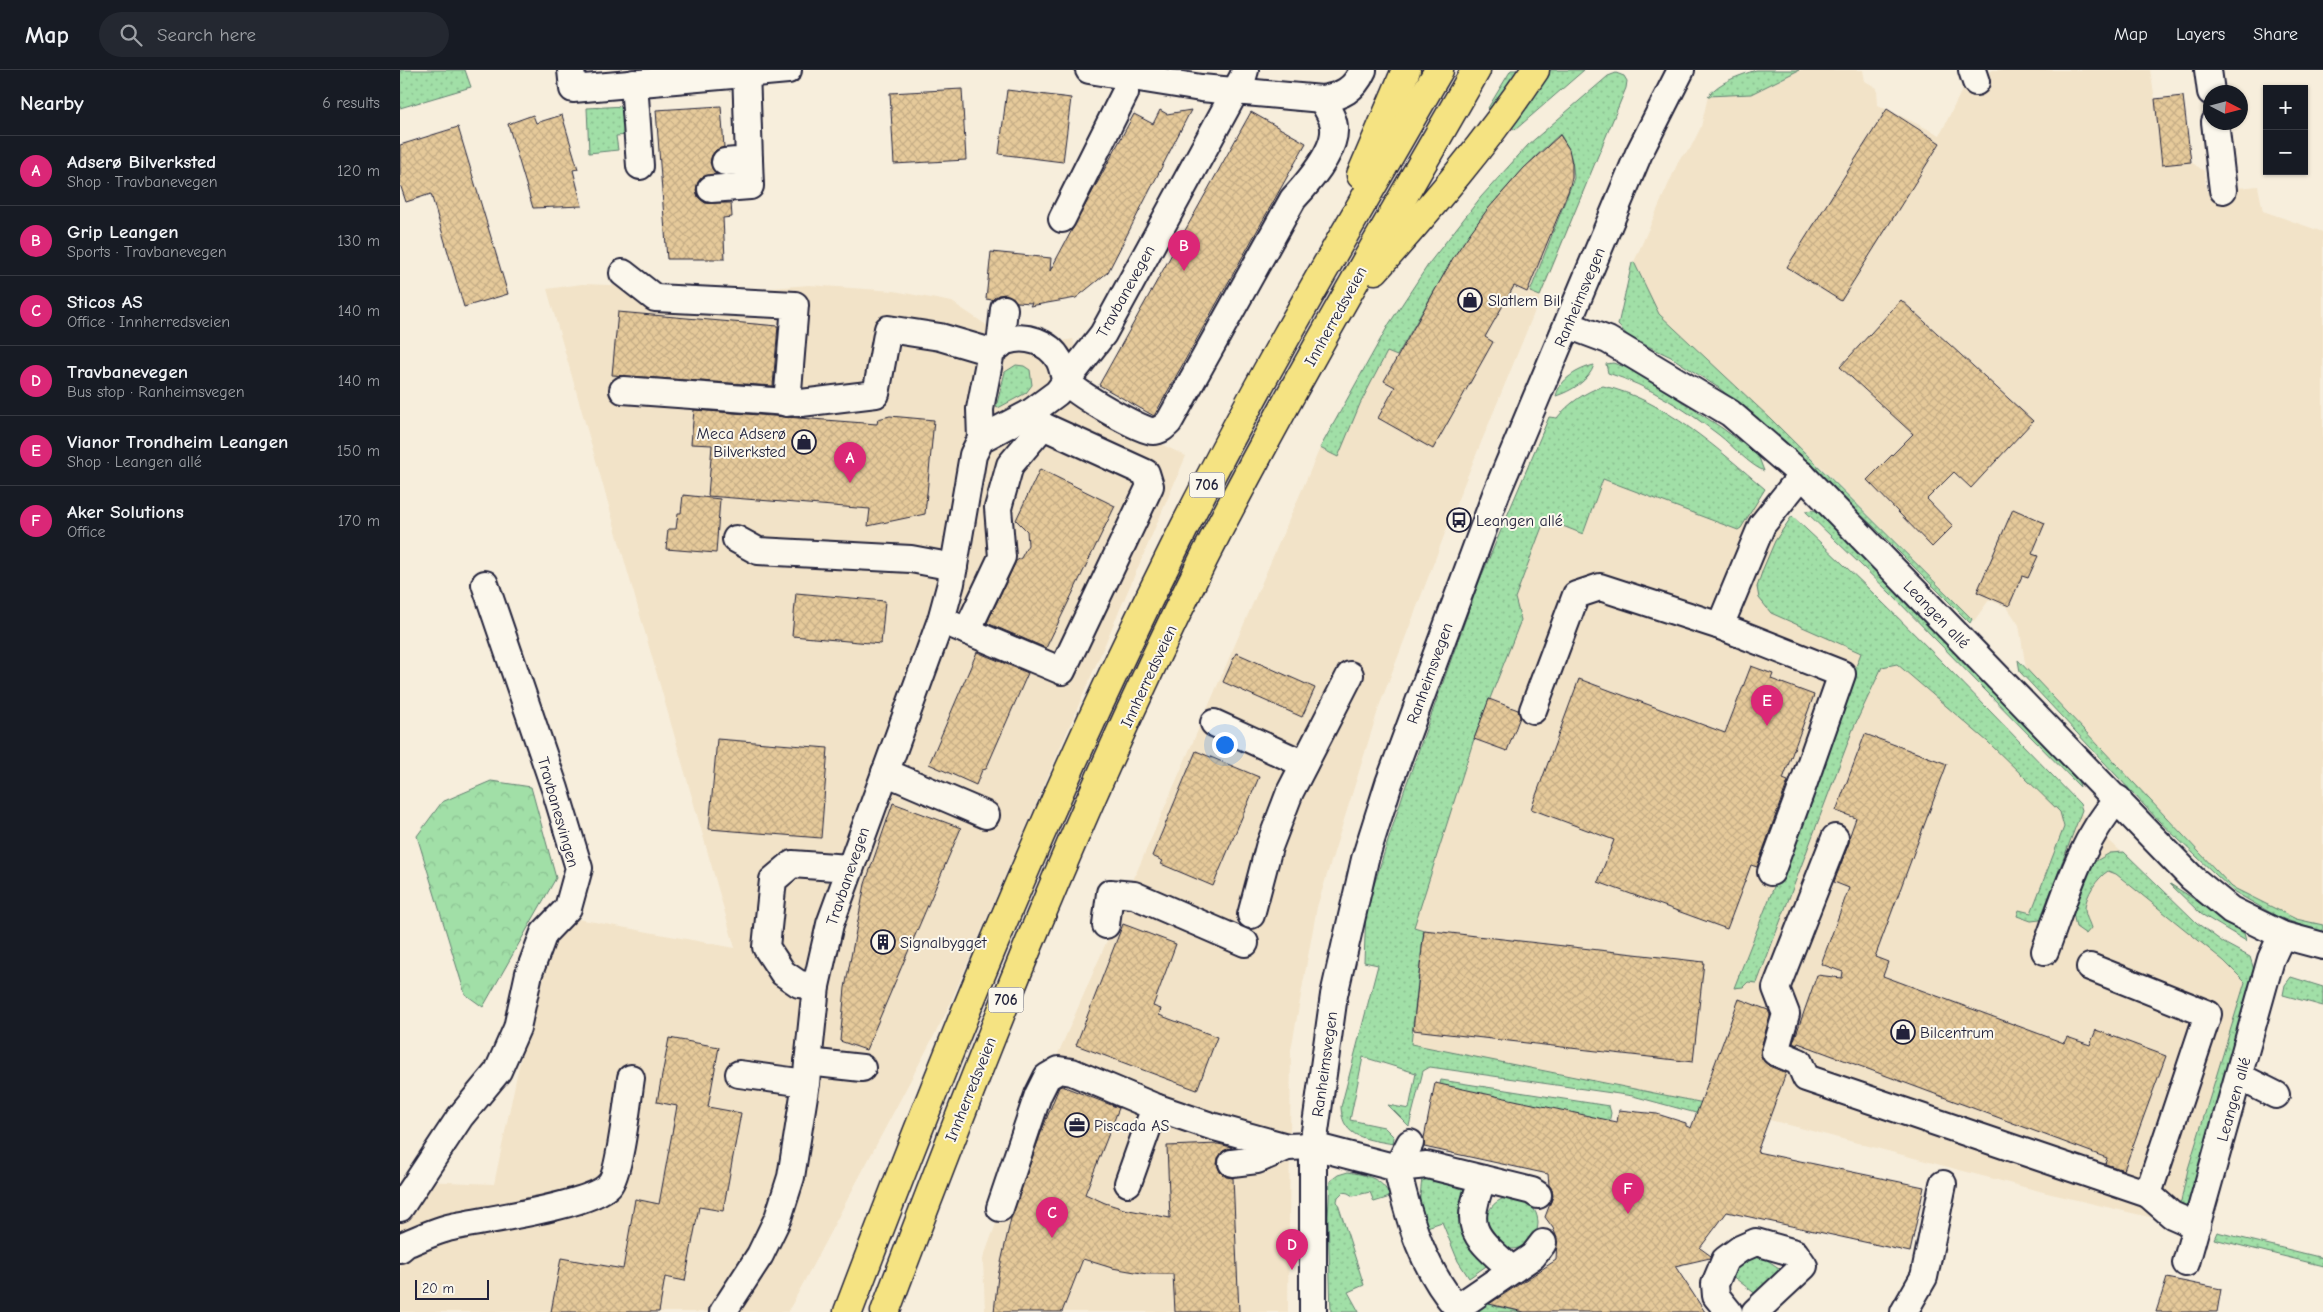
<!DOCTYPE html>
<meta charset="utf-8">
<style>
body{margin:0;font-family:"Comic Neue",sans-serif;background:#242831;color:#f1f3f6}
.controls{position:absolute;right:15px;top:15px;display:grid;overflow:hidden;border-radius:0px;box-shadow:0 1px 4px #0004}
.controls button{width:45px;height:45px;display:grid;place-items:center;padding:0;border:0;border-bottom:1px solid #363941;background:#171b24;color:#f1f3f6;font:25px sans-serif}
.compass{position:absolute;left:1803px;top:15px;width:45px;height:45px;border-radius:50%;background:#171b24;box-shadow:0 1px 4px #0004;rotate:96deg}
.scale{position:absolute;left:15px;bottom:12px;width:74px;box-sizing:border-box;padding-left:5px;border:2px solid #22223b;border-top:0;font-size:14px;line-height:18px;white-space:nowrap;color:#22223b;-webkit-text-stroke:4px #fbf7ec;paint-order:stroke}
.you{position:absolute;left:824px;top:674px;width:18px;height:18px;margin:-12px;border:4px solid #fff;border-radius:50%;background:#1a73e8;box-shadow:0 0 0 8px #1a73e833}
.badge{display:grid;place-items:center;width:32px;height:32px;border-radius:50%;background:#db2777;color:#fff;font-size:16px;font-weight:700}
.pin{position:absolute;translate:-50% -41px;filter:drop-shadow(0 1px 2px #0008)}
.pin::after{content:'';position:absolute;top:26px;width:18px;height:15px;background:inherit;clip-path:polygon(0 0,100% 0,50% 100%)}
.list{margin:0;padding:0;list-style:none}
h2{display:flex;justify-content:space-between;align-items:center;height:65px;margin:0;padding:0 20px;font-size:21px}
h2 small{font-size:16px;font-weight:400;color:#9ea1a6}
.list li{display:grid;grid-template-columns:32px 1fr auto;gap:15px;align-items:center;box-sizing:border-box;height:70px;padding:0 20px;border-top:1px solid #363941}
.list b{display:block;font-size:19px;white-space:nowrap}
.list p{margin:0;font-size:16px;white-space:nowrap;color:#9ea1a6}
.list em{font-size:16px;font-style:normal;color:#9ea1a6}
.icon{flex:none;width:28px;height:28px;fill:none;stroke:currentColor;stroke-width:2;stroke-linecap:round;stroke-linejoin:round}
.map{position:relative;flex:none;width:1923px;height:1242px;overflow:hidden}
header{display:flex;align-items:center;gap:30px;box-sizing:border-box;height:70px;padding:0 25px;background:#171b24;border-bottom:1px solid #363941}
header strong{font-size:24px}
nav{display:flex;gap:28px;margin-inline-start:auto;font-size:18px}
.search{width:350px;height:45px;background:#242831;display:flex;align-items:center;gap:12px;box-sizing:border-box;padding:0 18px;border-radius:28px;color:#9ea1a6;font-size:19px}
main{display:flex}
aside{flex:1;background:#171b24}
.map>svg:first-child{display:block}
.built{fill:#f2e3c8}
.grass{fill:url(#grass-dots);stroke:#628071}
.forest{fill:url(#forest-crowns);stroke:#628071}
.building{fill:url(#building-cross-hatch);stroke:#22223b}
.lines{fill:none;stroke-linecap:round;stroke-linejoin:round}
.minor-casing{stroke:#22223b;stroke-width:30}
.highway-casing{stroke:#22223b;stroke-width:31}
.minor{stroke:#fbf7ec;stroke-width:26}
.highway{stroke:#f5e382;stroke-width:28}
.labels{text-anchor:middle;stroke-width:4;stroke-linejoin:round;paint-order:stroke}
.shield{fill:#fbf7ec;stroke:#636270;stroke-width:1}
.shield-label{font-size:15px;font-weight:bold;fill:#22223b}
.street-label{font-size:16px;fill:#22223b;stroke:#fbf7ec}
.poi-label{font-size:16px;fill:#22223b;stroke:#fbf7ec;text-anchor:start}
</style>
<header>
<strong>Map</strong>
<div class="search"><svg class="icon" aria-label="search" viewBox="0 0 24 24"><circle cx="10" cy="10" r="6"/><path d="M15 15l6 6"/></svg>Search here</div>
<nav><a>Map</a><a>Layers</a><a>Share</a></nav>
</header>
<main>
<aside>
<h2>Nearby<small>6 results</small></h2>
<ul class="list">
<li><span class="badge">A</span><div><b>Adserø Bilverksted</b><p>Shop · Travbanevegen</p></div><em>120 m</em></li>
<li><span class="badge">B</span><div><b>Grip Leangen</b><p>Sports · Travbanevegen</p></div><em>130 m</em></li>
<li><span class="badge">C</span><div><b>Sticos AS</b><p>Office · Innherredsveien</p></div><em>140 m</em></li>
<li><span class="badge">D</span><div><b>Travbanevegen</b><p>Bus stop · Ranheimsvegen</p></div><em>140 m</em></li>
<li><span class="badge">E</span><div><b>Vianor Trondheim Leangen</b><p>Shop · Leangen allé</p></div><em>150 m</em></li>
<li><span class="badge">F</span><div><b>Aker Solutions</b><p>Office</p></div><em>170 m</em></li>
</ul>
</aside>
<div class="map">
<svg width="1923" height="1242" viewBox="0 0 1923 1242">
<defs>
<pattern id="grass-dots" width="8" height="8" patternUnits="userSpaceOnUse" patternTransform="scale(1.25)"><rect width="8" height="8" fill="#a1dfa7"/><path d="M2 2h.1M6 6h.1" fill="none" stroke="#8abf91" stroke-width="1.8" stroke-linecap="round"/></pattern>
<pattern id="forest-crowns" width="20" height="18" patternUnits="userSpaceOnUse" patternTransform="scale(1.25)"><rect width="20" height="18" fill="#a1dfa7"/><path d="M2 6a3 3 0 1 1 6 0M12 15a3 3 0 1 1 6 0" fill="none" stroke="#8abf91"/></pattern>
<pattern id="building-cross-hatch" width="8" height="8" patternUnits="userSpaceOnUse" patternTransform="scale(1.25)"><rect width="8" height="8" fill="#e6ca9a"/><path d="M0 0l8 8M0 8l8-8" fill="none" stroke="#c5ad86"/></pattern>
</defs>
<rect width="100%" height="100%" fill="#f7eedc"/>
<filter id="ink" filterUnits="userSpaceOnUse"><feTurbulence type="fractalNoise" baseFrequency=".02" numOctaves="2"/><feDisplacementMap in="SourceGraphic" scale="10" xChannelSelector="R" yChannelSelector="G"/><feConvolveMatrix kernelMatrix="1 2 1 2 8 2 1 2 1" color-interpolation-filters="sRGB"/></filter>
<g filter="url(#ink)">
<g class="built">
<polygon points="1399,0 1463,0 1465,11 1477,18 1478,35 1540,65 1562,20 1593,0 1750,0 1755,29 1791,92 1804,101 1807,121 1858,116 1863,141 1923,162 1923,855 1896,849 1832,817 1626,599 1619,555 1607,537 1589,530 1574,551 1418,394 1258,244 1234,192 1280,88 1290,79 1301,57 1308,26 1351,24"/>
<polygon points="1216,3 1224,6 1227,11 1226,18 1058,429 980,634 917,837 891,980 888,1242 585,1242 583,1189 658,984 920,378 989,254 1030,192 1081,127 1128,75 1208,6"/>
<polygon points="182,214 348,220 409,215 494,221 552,232 600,264 657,272 673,269 688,339 786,386 546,943 388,1242 0,1242 0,1110 94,1114 151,844 335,878 147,219"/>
<polygon points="1166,356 1348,422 1829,886 1855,896 1783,1155 1643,1122 1309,1034 968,966"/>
</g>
<g class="grass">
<polygon points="0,0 65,0 71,17 0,38"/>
<polygon points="1111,0 1123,0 1094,43 1088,38"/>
<polygon points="1144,0 1184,0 1115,60 1107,53"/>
<path d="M1356 0H1399L1351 24 1308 26C1320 11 1339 6 1356 0Z"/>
<path d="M1216 3 1224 6 1227 11 1226 18 1140 226 1130 222 1174 108C1173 91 1170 79 1160 64 1083 131 1046 200 997 286L987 282 960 334 938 387 920 378 989 254 1030 192 1081 127 1128 75 1208 6Z"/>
<polygon points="226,36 229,65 216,66 218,80 189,83 187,38"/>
<polygon points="1234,192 1259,244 1371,349 1572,549 1570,553 1471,454 1357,349 1319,318 1271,287 1229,267 1218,255 1232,193"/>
<path d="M1213 293 1234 300 1322 358 1358 385 1364 401C1348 394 1333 376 1319 365 1285 339 1249 316 1208 303L1206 294Z"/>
<polygon points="616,295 624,296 630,300 632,315 626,323 598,338 596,337 605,302"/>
<path d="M1194 295C1189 311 1171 321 1156 326 1160 309 1178 299 1194 295Z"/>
<path d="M1203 316C1264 329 1319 380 1365 419L1341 458 1338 460 1203 409 1183 464 1145 449 1115 528 1121 550 1074 669 1014 857 1024 860 1011 974 1309 1034 1307 1046 1233 1026 1030 997 1023 1001 1009 1056 988 1035 1009 1039 1016 1003 963 987 950 1050 984 1057 994 1067 993 1074C968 1069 942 1069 941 1037L978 895 964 892 966 840 1004 721 1079 512 1149 347 1157 348C1169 333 1185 322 1203 316Z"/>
<polygon points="1413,440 1424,444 1677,705 1680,717 1490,523 1405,441"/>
<path d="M1392 446C1492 538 1586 637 1680 734L1682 740 1640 850 1631 851 1617 846 1619 840 1631 843 1664 757 1660 742 1588 672 1497 594 1482 597 1453 659 1357 913 1348 912 1343 917 1334 918 1379 804 1461 583 1371 543 1359 528 1357 517 1363 499 1375 471Z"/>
<polygon points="1618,590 1832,817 1896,849 1923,855 1923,863 1878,847 1833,821 1759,751 1620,602"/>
<path d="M1724 782 1797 853 1824 873 1850 887 1855 903 1788 1143 1777 1134 1781 1131 1788 1099 1845 912 1824 891 1716 804 1708 801C1697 808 1686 825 1685 838 1685 846 1689 851 1691 858L1686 864 1676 857 1673 843 1689 795 1710 783Z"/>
<path d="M1770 814C1796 829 1819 847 1844 863L1846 871 1801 844Z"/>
<polygon points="1891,907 1923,917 1923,936 1883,925 1885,915"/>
<polygon points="1041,1010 1209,1036 1211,1043 1209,1053 1039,1017"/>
<path d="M948 1102C966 1105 983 1108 990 1127L974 1132 970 1122 953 1126 948 1123 943 1122 938 1127 937 1131 964 1215 948 1222 959 1242H931L928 1148 930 1111 938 1105Z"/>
<polygon points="1027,1104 1064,1112 1092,1192 1069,1208 1058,1191 1042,1152 1024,1158 1019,1136 1022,1108"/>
<circle cx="1112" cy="1153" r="26"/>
<polygon points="1817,1162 1923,1188 1923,1196 1814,1169"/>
<polygon points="1358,1184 1382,1200 1357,1225 1327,1202 1331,1193"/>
<polygon points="1095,1230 1094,1236 1124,1242 1076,1242 1077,1235"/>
</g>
<polygon class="forest" points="91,711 131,717 156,808 83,937 65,924 17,766 42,732"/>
<g class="building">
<polygon points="562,19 566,90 494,94 490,23"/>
<polygon points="607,20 671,28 663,92 599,84"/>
<polygon points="1783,26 1791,92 1762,95 1755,29"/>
<polygon points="321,36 324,77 316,80 312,85 310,93 316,104 302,107 298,112 296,120 298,127 305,133 331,133 332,147 323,148 325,189 267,189 256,40"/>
<polygon points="1487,39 1540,73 1441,231 1387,197"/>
<polygon points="760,40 767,44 791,40 708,202 676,228 630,236 632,233 617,232 606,224 598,225 592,230 586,229 591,182 651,188 650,201 734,44 753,54"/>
<polygon points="851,42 906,73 754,346 699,315"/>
<polygon points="133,45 136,53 162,45 178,99 173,100 182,136 133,138 108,54"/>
<polygon points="58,57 108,224 64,237 31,124 6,132 0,114 0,75"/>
<polygon points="1160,65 1169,79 1172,94 1172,108 1168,122 1127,222 1114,216 1085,267 1093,272 1033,379 978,348 995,317 984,311 1053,188 1070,163 1087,140 1124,98"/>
<polygon points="1501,230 1633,351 1571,418 1554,402 1527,429 1553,456 1532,477 1467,410 1513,364 1440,297"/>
<polygon points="218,242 378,256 373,316 212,305"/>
<polygon points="294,340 477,354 478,349 490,346 534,350 525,444 468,456 470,439 308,426 312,375 291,374"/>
<polygon points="640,399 715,436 646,578 587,553 616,491 621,488 628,475 627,461 616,450"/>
<polygon points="283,425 320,429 316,483 266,479 268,459 276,459 278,443 281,443"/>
<polygon points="1613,439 1645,453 1632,484 1638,486 1628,508 1622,506 1609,536 1577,522"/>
<polygon points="396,523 485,531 481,574 392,566"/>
<polygon points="577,582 628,603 586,699 582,700 576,715 529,694"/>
<polygon points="836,583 915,618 902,647 823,612"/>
<polygon points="1351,596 1373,604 1371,609 1414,625 1383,709 1388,711 1357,797 1351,795 1327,859 1198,812 1214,770 1131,739 1179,609 1325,663"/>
<polygon points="1089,629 1118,640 1120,647 1107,681 1074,669"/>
<polygon points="1465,664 1547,694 1475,887 1488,892 1483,906 1664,973 1667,967 1690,975 1696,960 1766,986 1724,1100 1705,1094 1707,1088 1398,973 1397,975 1393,973 1417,905 1442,908 1443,902 1421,894 1449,818 1434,812 1449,773 1450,765 1456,748 1436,741"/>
<polygon points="317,669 428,678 421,768 309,759"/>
<polygon points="796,681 859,707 813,816 761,794 763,791 752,786"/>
<polygon points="493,733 561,758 466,980 440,971 445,918 465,814"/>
<polygon points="723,854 776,874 753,936 761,939 759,945 817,967 797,1020 676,975"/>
<polygon points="1024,860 1304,892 1293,992 1013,960"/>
<polygon points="1339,929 1368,940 1370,945 1361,978 1360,985 1369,996 1386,1003 1357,1082 1524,1117 1510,1182 1327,1142 1300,1178 1311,1186 1310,1188 1275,1196 1305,1242 1124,1242 1089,1234 1156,1190 1157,1168 1153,1158 1145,1147 1153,1126 1152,1119 1149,1115 1148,1104 1024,1077 1024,1068 1035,1013 1217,1052 1219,1040 1257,1044 1286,1053 1286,1056 1291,1058"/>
<polygon points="269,968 319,977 308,1037 341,1043 323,1141 299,1137 285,1211 265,1207 259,1242 151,1242 161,1188 223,1199 235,1129 259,1134 277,1036 257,1032"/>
<polygon points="662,1016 719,1038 685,1124 705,1133 724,1139 770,1148 767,1076 818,1074 832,1077 823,1081 818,1088 817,1094 820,1102 826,1107 833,1108 839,1242 775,1242 773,1204 747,1204 712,1198 683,1189 662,1242 594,1242 598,1206 611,1148 642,1060 659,1017"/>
<polygon points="1767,1208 1821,1219 1817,1242 1756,1242"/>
</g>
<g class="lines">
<g class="minor-casing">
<g id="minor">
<polyline points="171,0 173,19 388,0"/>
<path d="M689 0 801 18 922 29C942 26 954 20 963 0"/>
<polyline points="1572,0 1576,12"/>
<polyline points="1808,0 1811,22"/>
<polyline points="234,13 240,96"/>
<polyline points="1815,52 1823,120"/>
<polyline points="325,92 349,90 346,0"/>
<polyline points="311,119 350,116 349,90"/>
<polyline points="662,149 725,23"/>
<polyline points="223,203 255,228 395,235 387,333"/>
<polyline points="1168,255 1208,270 1330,343 1402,405 1792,808 1831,840 1882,865 1923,876"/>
<polyline points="600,275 604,239"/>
<polyline points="223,320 401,333 476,324 488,259 540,267 591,282"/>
<path d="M581 369 580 339 591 282C596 279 601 273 606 271 626 264 649 272 659 290 663 297 663 306 667 312 674 322 740 361 753 361 760 361 764 357 769 352L893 129C907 114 936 81 934 58 934 48 926 38 922 29"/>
<polyline points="336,469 358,481 511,489 554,497"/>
<polyline points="541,550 662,601 750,416 746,403 643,356 630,343"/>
<polyline points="567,561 602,487 598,438 610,395 643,356"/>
<polyline points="1133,640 1176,525 1200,517 1320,556"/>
<polyline points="814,653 904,694"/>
<polyline points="485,702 586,745"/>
<polyline points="1435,768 1376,918 1386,944 1375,982 1399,992 1406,1008 1748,1124 1808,944 1690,897"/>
<polyline points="1371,802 1403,715 1442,604 1320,556 1362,455 1402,405"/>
<polyline points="851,845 869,777 890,722 950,605"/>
<polyline points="706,855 710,823 734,825 845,873"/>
<path d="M1645 881C1664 830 1680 771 1718 729"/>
<polyline points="416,916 399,914 383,903 366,877 373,810 392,794 449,798"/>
<polyline points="408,992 462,998"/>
<polyline points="339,1004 406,1013"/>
<polyline points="1840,1007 1876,1025"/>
<polyline points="832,1093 857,1090 887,1077"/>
<polyline points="997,1098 1027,1095 1132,1121 1138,1125"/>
<polyline points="997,1098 1010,1073"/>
<path d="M1083 1109C1062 1160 1075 1166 1112 1200"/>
<polyline points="728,1113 755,1037"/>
<polyline points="1748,1124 1772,1145 1797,1156"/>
<polyline points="0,1138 60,1047 98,1001 117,958 129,903 144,863 168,838 179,798 155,719 85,514"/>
<path d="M600 1138 638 1025 647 1007 659 1000 672 1002 755 1037 811 1056 887 1077 913 1076 997 1098C1009 1150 1023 1201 1061 1242"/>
<path d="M0 1179 6 1174C21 1168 37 1160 52 1157 84 1150 190 1136 209 1115 220 1104 228 1027 231 1008"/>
<polyline points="1786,1193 1871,889 1882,865"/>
<polyline points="1057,1238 1133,1186 1143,1173"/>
<polyline points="323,1242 360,1185 378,1148 391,1107 406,1013 416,916 430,854 541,550 551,513 573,385 581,369 630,343 657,323 703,264 843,7 845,0"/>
<polyline points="913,1242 913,1076 934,925 965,789 989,713 1096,424 1239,83 1281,0"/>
<polyline points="1329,1242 1316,1226 1315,1214 1325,1190 1340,1179 1356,1172 1395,1183 1404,1196 1355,1242"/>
<polyline points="1504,1242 1524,1207 1543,1114"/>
</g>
</g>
<g class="highway-casing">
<g id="highway">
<polyline points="961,105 1006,0"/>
<path d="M975 200C1032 136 1087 72 1135 0"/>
<path d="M448 1242C546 983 650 726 774 478 855 315 948 158 1039 0"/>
<path d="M485 1242C581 987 681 733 803 490 888 323 983 162 1076 0"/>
</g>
</g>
<use href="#minor" class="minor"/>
<use href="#highway" class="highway"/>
</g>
</g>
<defs>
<g id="shop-ring" transform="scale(1.25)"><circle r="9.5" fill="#fbf7ec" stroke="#22223b" stroke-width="1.5"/><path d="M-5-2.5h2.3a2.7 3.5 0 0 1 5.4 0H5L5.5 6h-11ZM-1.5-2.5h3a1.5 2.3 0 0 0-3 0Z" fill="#22223b"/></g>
<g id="bus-ring" transform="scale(1.25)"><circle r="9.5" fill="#fbf7ec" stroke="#22223b" stroke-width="1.5"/><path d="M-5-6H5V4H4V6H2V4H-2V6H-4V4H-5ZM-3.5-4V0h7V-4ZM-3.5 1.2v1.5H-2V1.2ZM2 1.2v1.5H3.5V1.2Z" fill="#22223b"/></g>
<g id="building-ring" transform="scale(1.25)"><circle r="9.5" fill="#fbf7ec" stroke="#22223b" stroke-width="1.5"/><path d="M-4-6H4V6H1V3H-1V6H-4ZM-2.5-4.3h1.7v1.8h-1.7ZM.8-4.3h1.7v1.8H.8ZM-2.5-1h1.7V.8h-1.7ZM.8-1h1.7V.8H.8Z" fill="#22223b"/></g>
<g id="office-ring" transform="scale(1.25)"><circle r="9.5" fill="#fbf7ec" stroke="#22223b" stroke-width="1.5"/><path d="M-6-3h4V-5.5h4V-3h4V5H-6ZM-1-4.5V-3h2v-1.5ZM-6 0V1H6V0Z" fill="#22223b"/></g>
</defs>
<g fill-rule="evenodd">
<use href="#shop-ring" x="1070" y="230"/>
<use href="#shop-ring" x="404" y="372"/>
<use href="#bus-ring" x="1059" y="450"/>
<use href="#building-ring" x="483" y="872"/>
<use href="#shop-ring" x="1503" y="962"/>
<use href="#office-ring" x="677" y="1055"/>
</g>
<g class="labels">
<g class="shield">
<rect x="789.5" y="402.5" width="35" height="25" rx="4"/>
<rect x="588.5" y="917.5" width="35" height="25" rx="4"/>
</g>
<g class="shield-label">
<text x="807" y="420">706</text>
<text x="606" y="935">706</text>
</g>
<g class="street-label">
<text transform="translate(725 221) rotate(-61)" y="6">Travbanevegen</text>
<text transform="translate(1179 227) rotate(-67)" y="6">Ranheimsvegen</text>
<text transform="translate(935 246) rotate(-61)" y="6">Innherredsveien</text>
<text transform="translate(1537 544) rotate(46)" y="6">Leangen allé</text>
<text transform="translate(1029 603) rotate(-70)" y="6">Ranheimsvegen</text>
<text transform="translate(748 606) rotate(-65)" y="6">Innherredsveien</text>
<text transform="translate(159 742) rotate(74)" y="6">Travbanesvingen</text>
<text transform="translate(447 806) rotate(-71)" y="6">Travbanevegen</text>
<text transform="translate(924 994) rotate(-82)" y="6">Ranheimsvegen</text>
<text transform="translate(570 1019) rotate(-68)" y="6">Innherredsveien</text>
<text transform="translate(1833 1029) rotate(-74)" y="6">Leangen allé</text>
</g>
<g class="poi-label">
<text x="1088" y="236">Slatlem Bil</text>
<text x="386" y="369" text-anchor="end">Meca Adserø<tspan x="386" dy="18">Bilverksted</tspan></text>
<text x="1076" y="456">Leangen allé</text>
<text x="500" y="878">Signalbygget</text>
<text x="1520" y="968">Bilcentrum</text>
<text x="694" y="1061">Piscada AS</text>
</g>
</g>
</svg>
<div class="controls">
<button>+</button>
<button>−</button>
</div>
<svg class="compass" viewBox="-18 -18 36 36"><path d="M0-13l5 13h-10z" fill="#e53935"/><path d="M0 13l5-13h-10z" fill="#9ea1a6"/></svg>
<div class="scale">20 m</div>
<div class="you"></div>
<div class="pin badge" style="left:450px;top:413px">A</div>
<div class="pin badge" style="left:784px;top:201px">B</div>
<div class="pin badge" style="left:652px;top:1168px">C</div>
<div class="pin badge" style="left:892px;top:1200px">D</div>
<div class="pin badge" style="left:1367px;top:656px">E</div>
<div class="pin badge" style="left:1228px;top:1144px">F</div>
</div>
</main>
